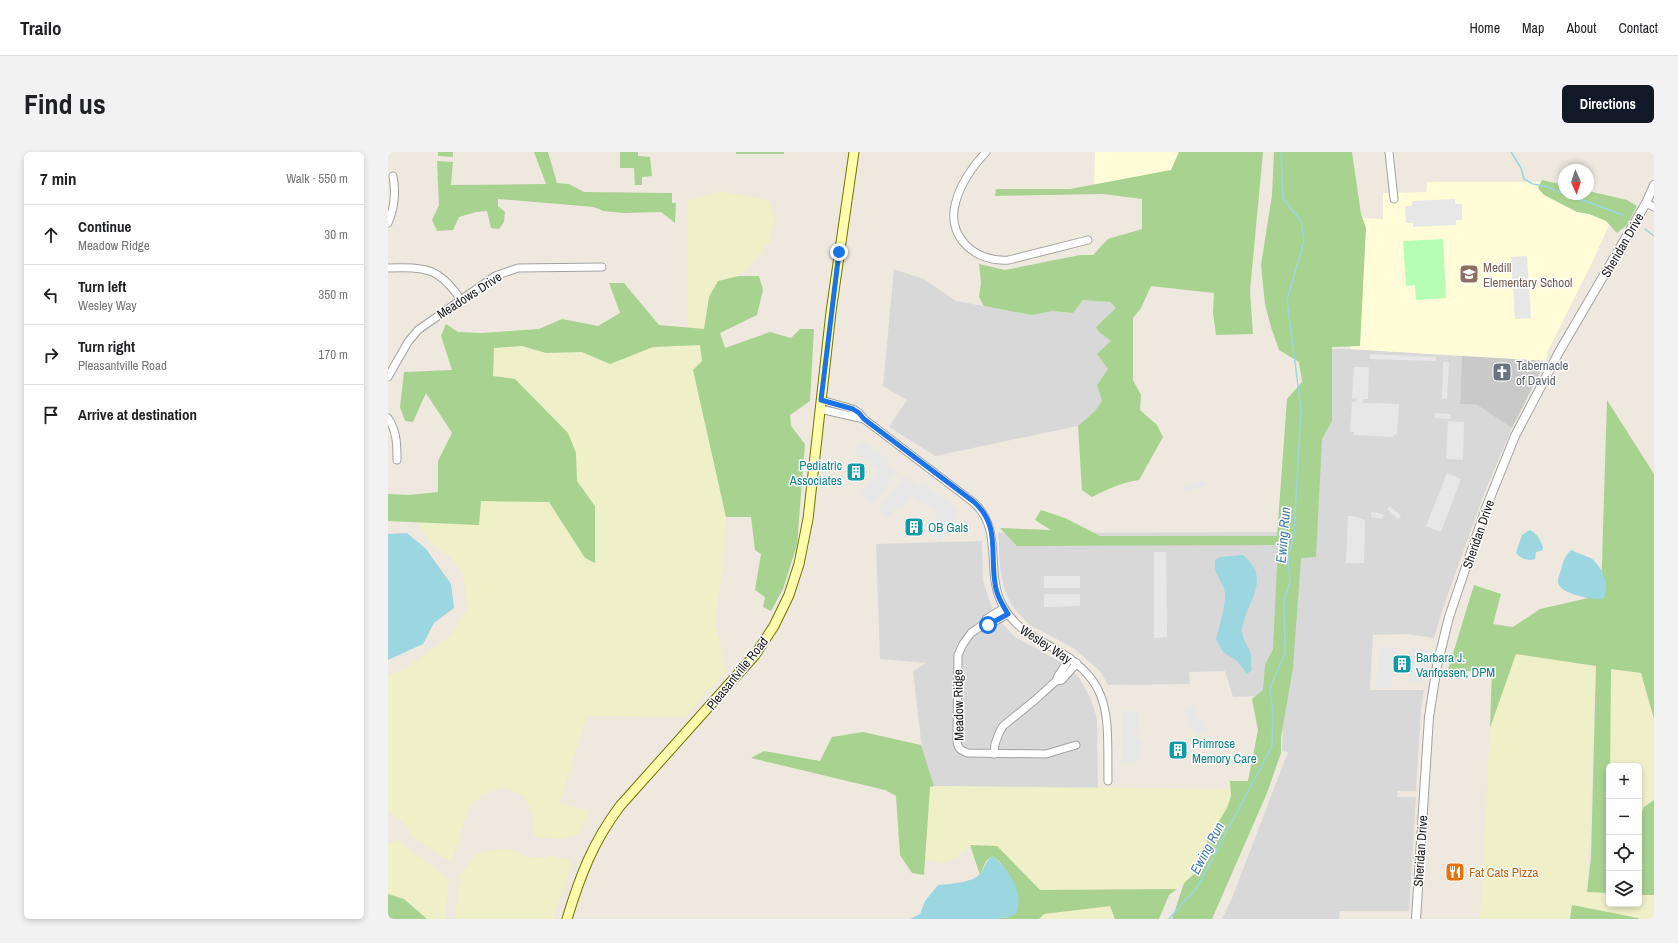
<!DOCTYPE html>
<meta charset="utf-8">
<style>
body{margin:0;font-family:"Archivo Narrow",sans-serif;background:#f2f2f2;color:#202124}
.controls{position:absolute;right:12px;bottom:12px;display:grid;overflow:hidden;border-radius:6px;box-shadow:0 2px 6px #0003}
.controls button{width:36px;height:36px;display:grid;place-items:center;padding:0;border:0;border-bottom:1px solid #e0e0e0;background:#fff;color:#202124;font:20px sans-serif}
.compass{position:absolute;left:1170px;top:12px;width:36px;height:36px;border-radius:50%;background:#fff;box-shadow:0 2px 6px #0003;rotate:177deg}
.stop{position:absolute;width:12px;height:12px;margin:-9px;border:3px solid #1a73e8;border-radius:50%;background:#fff}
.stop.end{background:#1a73e8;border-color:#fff;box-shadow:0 1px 4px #0008}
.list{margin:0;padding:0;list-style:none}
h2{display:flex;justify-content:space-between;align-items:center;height:52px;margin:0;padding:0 16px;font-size:17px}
h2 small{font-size:13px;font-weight:400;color:#757577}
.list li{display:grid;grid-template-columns:26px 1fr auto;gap:12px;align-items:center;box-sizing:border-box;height:60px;padding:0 16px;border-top:1px solid #e0e0e0}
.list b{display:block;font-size:15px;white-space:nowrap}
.list p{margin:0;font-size:13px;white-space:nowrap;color:#757577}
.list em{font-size:13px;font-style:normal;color:#757577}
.icon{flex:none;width:22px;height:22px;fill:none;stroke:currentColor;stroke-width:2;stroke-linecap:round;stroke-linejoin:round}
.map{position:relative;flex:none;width:1266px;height:767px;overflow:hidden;border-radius:6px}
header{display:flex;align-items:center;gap:24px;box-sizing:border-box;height:56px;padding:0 20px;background:#fff;border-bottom:1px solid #e0e0e0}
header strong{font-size:19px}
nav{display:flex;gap:22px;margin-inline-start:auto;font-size:14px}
.intro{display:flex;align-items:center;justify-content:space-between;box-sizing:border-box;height:96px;padding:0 24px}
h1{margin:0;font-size:28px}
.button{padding:10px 18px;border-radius:6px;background:#111827;color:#fff;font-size:14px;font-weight:700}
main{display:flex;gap:24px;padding:0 24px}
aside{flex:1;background:#fff;border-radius:6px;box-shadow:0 2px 6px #0003}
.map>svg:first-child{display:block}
.residential{fill:#d9d8d8}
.education{fill:#fffcd7}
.religious{fill:#c9c9c9}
.farmland{fill:#efefc8}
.forest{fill:#a8d28f}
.park{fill:#b6feb6}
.parking{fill:#e7e7e7}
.water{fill:#9bd6e1}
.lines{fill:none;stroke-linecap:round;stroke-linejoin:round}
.stream{stroke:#9bd6e1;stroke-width:1.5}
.minor-casing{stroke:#a2a2a2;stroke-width:9}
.tertiary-casing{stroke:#a2a2a2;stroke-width:10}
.secondary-casing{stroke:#707400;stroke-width:11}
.minor{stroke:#fff;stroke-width:7}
.tertiary{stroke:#fff;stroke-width:8}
.secondary{stroke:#fffdac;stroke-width:9}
.route{stroke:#1a73e8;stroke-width:5}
.labels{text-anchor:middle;stroke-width:3;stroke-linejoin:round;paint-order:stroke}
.street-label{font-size:13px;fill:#1b1b1b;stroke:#fff}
.education-label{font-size:13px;fill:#785e54;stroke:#fff;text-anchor:start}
.worship-label{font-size:13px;fill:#5b616d;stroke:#fff;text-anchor:start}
.culture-label{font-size:13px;fill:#0d838f;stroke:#fff;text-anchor:start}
.food-label{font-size:13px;fill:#c56008;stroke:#fff;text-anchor:start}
.water-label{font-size:14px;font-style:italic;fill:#3e7baa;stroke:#fff}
</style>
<header>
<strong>Trailo</strong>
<nav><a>Home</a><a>Map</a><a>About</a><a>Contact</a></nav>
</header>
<div class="intro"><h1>Find us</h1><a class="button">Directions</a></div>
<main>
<aside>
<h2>7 min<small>Walk · 550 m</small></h2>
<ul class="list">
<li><svg class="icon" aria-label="ahead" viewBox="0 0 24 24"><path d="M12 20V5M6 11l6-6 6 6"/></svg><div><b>Continue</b><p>Meadow Ridge</p></div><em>30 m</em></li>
<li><svg class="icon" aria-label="left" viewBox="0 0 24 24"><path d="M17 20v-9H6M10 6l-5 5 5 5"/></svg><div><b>Turn left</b><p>Wesley Way</p></div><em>350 m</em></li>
<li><svg class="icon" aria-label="right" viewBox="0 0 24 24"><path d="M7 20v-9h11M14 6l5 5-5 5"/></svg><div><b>Turn right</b><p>Pleasantville Road</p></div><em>170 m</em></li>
<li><svg class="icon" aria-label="arrive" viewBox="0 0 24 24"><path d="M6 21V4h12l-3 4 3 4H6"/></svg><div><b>Arrive at destination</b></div></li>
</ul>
</aside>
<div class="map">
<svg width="1266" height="767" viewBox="0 0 1266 767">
<rect width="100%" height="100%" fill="#eee8df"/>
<g class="residential">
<polygon points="506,117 536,127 568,149 644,163 664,159 685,161 695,148 722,150 728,156 711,180 723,189 720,217 709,233 714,249 709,257 690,274 547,304 501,275 519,248 495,234"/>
<polygon points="939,197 962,197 1074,204 1072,252 1089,253 1124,276 1096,342 1055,456 1046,486 1019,482 985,483 982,538 1036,538 1033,557 1028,639 1010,639 1009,645 1028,645 1021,759 952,759 951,767 834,767 844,746 900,600 894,599 896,543 845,545 837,519 801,520 802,532 720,533 712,519 687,497 642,473 630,461 622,450 616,436 612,415 610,381 906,380"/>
<polygon points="594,389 595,429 604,456 615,472 627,485 671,509 690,524 702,545 709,566 710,636 546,634 534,597 525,519 538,511 492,507 488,392"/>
</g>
<g class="education">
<polygon points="707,0 791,0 783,18 706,33"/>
<polygon points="1039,30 1167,30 1168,45 1225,65 1200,119 1159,201 1158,209 962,197 961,126 956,65 995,67 995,41 1038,40"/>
</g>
<polygon class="religious" points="1074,204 1158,209 1124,276 1089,253 1072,252"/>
<g class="farmland">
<polygon points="331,39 380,48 387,65 382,89 362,114 351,124 330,129 321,145 317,177 300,176 300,49"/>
<polygon points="313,193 314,209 305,218 338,365 335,416 327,468 338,520 297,565 199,564 171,651 201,659 191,681 176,687 146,685 145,663 136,644 114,635 92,645 81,655 63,710 25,685 16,671 0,659 0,524 15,518 62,484 80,456 75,422 62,405 42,390 30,370 90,373 93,349 161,350 197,406 207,411 207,354 189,329 188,301 105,224 106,196 134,194 158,201 194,200 222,212 265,195"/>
<polygon points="1128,502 1208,514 1199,740 1221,741 1221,752 1251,752 1251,743 1266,743 1266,767 1251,767 1184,753 1182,767 1092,767 1102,576"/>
<polygon points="1222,516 1253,521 1266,567 1266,648 1256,655 1251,667 1251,614 1221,614"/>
<polygon points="542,634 843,637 843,644 839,656 815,695 806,722 789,737 652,738 609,694 582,693 568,706 554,711 536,708"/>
<polygon points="9,688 61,727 57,767 39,767 16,747 0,742 0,692"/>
<polygon points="117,697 127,699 138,705 153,706 165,704 184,709 165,767 67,767 72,722 88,703 99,699"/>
<polygon points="722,754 727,767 651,767 656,762"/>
</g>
<g class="forest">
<polygon points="50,0 65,0 65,5 50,4"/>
<polygon points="146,0 160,0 169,31 181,32 196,40 284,41 284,51 288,51 287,71 273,60 236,61 215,59 206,55 110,47 110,54 117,60 116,70 111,77 103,76 99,59 88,60 71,65 65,78 49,79 44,68 51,53 49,9 65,10 63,33 158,32"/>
<polygon points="232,0 250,0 250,4 262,5 264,24 254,25 254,33 247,33 246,16 232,16"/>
<rect x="348" y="0" width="48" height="2"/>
<path d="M791 0H875L862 139 865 182 828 183 825 161 826 141 763 134 753 156 745 166V228L753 243 752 258 769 273 775 285 751 328C734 330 720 337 704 345L694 338 690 274 707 259 714 249 709 233 720 217 709 202 723 189 711 180 708 175 728 156 722 150 695 148 685 161 664 159 644 163 596 154 591 145 593 131 591 112 617 118 692 103H705L720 87 754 77V47L715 42 607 44 608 37H682L783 18Z"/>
<polygon points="886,0 964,0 973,62 978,76 972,194 944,195 944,269 934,287 928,405 913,406 905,516 893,585 893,601 879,641 824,767 784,767 796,731 806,722 815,695 839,656 843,644 842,629 860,629 870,578 864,547 875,538 877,513 885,497 890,393 629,394 612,376 663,378 647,368 653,358 677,366 712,384 889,384 899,247 914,230 911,210 891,198 883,175 877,152 873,113 884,43"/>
<polygon points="1154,28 1176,33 1176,42 1200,42 1200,39 1239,48 1249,54 1239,73 1229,81 1218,69 1201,62 1189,60 1156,43 1150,36"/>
<polygon points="351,124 371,124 375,138 369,163 332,181 337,196 382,180 403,186 412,177 426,177 422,249 402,263 403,274 417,292 409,393 395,437 383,459 375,455 377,445 367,438 373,402 367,398 363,365 338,365 305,218 314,209 312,193 265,195 222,212 194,200 158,201 134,194 106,196 105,224 127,227 180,281 188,301 189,329 207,354 207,411 197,406 161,350 93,349 91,373 0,369 0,342 21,343 50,340 50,309 64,281 38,241 25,270 17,269 12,255 16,220 64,218 53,184 58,172 70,180 93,181 151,177 174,167 210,174 232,161 221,131 236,131 271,173 316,177 321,145 330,129"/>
<polygon points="1219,248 1266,322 1266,567 1253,521 1223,517 1221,741 1199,740 1203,705 1208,514 1128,502 1102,576 1104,517 1059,521 1086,433 1113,442 1105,472 1125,475 1152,457 1213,443"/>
<polygon points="475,580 533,593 546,634 542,635 536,723 524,721 512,703 508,644 497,638 363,606 376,599 432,609 444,585"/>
<polygon points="1266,648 1266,743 1251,743 1251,667 1256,655"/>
<polygon points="582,693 609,694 652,738 789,737 781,743 771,767 727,767 722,754 656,762 651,767 603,767 621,765 623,726 611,709 604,704 598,709 592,723"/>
<polygon points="0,742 16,747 39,767 0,767"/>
<polygon points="1184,753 1250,766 1251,767 1182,767"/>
</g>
<polygon class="park" points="1055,87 1058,146 1028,148 1027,133 1018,134 1015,89"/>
<g class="parking">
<polygon points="1067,47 1067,52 1074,52 1074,68 1068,68 1068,73 1025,75 1025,71 1018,71 1017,54 1024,54 1024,49"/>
<polygon points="1139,104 1143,166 1127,167 1123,105"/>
<polygon points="982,202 1048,205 1048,209 982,207"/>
<polygon points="1055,210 1061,210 1059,246 1054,247"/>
<polygon points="966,215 981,215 980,247 975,247 975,251 1011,252 1009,283 1006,282 1006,285 966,283 966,280 962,280 964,250 968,250 969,247 964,246"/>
<polygon points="1047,261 1063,262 1063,267 1047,266"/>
<polygon points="1060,269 1076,270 1075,308 1058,307"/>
<polygon points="476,289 502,308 499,312 509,320 485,353 472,343 490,318 467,301"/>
<polygon points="1059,321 1073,327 1053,380 1038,374"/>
<polygon points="516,324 531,335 534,331 569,357 565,362 570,365 552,389 539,379 551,363 523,343 514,356 510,353 501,365 491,358"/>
<polygon points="816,329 818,333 808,337 796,339 795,334"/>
<polygon points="1002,354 1013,364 1010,367 999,357"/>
<polygon points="983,360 991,361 996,363 994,367 983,365"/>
<polygon points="960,364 966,364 977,368 976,411 958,411"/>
<polygon points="766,400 778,400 779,485 766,486"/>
<rect x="656" y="424" width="36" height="12"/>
<polygon points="656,442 692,442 692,454 656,455"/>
<polygon points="995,495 1010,495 1010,501 1004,501 1003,536 988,536 990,503"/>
<polygon points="1023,496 1039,498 1037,529 1028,531 1026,529 1021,529"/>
<polygon points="804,554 818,577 809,582 795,559"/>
<polygon points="734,559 750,559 750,580 745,582 752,590 753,604 747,611 734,611"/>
</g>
<g class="water">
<path d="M1142 378C1149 381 1155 391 1155 398L1148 400 1147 407C1140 410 1132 406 1128 401L1134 383Z"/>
<polygon points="19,381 38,397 63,432 66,456 46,471 35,492 0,508 0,382"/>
<path d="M1184 398C1190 402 1200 404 1204 407 1215 416 1223 434 1215 447 1205 448 1171 442 1170 430 1170 425 1173 419 1174 414 1176 408 1178 401 1184 398Z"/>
<path d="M855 403C885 428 858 449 854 477 853 486 861 494 863 503 864 508 862 513 864 518L859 522 849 509 835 500 828 487C831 477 838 451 837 441 835 428 825 424 827 408L832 405Z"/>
<path d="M604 704C621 716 637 742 628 762L621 765 607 767H522L532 762 537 749 550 733C561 732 584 731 592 722 597 716 597 710 604 704Z"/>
</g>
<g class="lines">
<g class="stream">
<polyline points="1123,0 1133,16 1136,27 1145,32 1156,34 1235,63"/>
<polyline points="1257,77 1266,84"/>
<polyline points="781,767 810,734 884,594 885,561 882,537 897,501 896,449 902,430 900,406 906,382 913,257 899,148 916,89 913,69 895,46 893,0"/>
</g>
<g class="minor-casing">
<g id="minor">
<path d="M598 0C585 14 573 31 568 49 557 85 588 111 621 108L700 88"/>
<polyline points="1001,0 1006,47"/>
<polyline points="1258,51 1266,55"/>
<path d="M0 71C7 55 8 40 5 24"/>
<path d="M0 116C37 115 51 115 73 148"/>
<polyline points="0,225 20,190 30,178 107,124 130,116 214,115"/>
<path d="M433 248 465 257 471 261 476 267 585 350C616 377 597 419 614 452 624 472 641 483 660 493 727 529 719 562 720 629"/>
<polyline points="432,257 476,267"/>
<path d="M0 266C9 279 9 293 9 308"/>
<path d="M616 456 598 467 596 472 583 481 575 492 570 503 569 586C569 595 571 598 580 601L658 602 688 593"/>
<polyline points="596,472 600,473 620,462"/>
<polyline points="668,529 674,528 689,511"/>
<polyline points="606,602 607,592 611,581 615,574 647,548 668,529 670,524 682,506"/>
</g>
</g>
<g class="tertiary-casing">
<polyline id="tertiary" points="1028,767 1041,565 1049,514 1061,465 1098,356 1127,284 1171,200 1258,51 1266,33"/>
</g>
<g class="secondary-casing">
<path id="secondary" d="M179 767C192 724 205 690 232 654L367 503 386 474 401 443 411 412 420 367 443 160 466 0"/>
</g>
<use href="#minor" class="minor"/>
<use href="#tertiary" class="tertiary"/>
<use href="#secondary" class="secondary"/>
</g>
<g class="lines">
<path class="route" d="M451 100 433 248 465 257 471 261 476 267 586 350C612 373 602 400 607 431 608 442 614 452 620 462L600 473"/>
</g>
<defs>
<g id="school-square" transform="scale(1)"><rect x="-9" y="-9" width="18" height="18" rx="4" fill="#8d6e63" stroke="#fff"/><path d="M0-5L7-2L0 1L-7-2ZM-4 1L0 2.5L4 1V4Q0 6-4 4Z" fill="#fff"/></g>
<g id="church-square" transform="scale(1)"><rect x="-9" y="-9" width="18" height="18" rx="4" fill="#6b7280" stroke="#fff"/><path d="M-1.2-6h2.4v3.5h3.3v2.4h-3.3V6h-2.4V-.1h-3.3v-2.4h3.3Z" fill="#fff"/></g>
<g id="building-square" transform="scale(1)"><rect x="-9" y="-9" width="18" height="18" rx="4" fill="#0f9aa8" stroke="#fff"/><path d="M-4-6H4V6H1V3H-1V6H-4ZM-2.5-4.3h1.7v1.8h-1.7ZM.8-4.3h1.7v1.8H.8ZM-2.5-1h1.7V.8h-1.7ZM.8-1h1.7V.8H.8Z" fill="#fff"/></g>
<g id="restaurant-square" transform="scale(1)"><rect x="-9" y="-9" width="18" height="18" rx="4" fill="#e8710a" stroke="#fff"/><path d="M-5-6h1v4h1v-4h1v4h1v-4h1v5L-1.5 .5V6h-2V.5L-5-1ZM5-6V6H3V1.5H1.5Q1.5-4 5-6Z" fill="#fff"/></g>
</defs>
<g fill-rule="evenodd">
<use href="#school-square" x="1081" y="122"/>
<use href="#church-square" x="1114" y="220"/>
<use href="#building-square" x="468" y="320"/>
<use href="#building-square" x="526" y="375"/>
<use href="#building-square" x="1014" y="512"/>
<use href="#building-square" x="790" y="598"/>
<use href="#restaurant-square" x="1067" y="720"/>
</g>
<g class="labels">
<g class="street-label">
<text transform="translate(1234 93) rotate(-60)" y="5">Sheridan Drive</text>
<text transform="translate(81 143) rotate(-33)" y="5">Meadows Drive</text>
<text transform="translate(1090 382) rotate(-71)" y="5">Sheridan Drive</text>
<text transform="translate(658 492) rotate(33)" y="5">Wesley Way</text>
<text transform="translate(349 521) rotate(-51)" y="5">Pleasantville Road</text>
<text transform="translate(570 553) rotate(-91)" y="5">Meadow Ridge</text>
<text transform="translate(1032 699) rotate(-86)" y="5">Sheridan Drive</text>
</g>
<g class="education-label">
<text x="1095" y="120">Medill<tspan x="1095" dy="15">Elementary School</tspan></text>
</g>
<g class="worship-label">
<text x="1128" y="218">Tabernacle<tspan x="1128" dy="15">of David</tspan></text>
</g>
<g class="culture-label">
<text x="454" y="318" text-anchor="end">Pediatric<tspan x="454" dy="15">Associates</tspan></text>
<text x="540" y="380">OB Gals</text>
<text x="1028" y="510">Barbara J.<tspan x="1028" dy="15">Vanfossen, DPM</tspan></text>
<text x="804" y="596">Primrose<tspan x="804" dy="15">Memory Care</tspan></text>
</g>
<g class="food-label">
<text x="1081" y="725">Fat Cats Pizza</text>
</g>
<g class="water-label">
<text transform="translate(895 383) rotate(-85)" y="5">Ewing Run</text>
<text transform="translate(819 696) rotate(-62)" y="5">Ewing Run</text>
</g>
</g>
</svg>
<div class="controls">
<button>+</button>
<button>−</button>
<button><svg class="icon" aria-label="locate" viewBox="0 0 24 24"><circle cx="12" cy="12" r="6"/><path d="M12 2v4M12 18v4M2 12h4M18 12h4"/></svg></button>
<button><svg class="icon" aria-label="layers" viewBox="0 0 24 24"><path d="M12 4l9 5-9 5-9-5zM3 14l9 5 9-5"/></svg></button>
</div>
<svg class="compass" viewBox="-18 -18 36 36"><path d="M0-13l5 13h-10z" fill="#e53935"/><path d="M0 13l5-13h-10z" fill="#757577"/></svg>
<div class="stop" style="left:600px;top:473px"></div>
<div class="stop end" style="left:451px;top:100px"></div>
</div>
</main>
